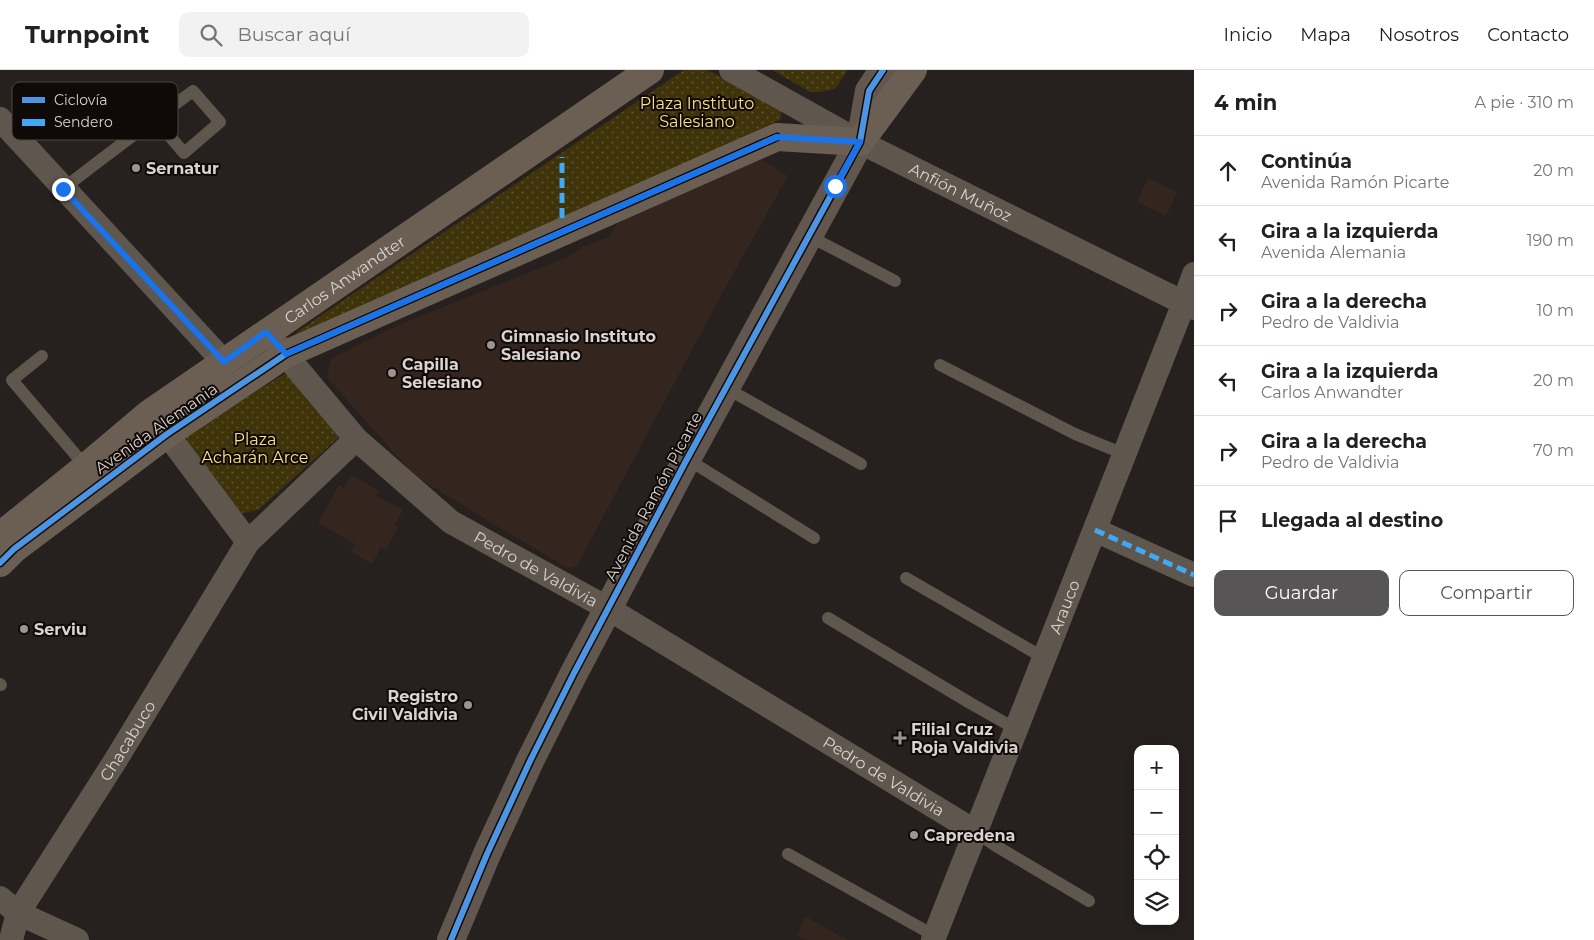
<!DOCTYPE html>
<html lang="es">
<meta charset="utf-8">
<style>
body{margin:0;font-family:Montserrat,sans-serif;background:#f2f2f2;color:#202124}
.controls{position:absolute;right:15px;bottom:15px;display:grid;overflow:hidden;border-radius:10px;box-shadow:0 2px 12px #0003}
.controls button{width:45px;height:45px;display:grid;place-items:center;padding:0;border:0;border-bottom:1px solid #e0e0e0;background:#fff;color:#202124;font:25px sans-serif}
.stop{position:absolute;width:15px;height:15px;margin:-11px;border:4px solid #1a73e8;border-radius:50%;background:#fff}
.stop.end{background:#1a73e8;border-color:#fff;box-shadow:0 1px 5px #0008}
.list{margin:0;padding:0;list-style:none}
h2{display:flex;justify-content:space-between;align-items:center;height:65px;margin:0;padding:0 20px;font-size:21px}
h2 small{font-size:16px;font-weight:400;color:#757577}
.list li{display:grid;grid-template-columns:32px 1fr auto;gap:15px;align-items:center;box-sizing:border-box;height:70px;padding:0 20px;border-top:1px solid #e0e0e0}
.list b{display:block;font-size:19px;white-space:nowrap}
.list p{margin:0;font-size:16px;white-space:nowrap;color:#757577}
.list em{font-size:16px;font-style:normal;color:#757577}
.actions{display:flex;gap:10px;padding:15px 20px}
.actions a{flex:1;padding:11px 0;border:1px solid #585556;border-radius:10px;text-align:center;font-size:18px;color:#585556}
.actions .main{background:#585556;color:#fff}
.icon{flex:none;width:28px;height:28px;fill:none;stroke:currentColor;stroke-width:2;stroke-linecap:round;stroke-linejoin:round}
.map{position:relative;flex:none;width:1194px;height:870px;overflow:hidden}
header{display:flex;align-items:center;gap:30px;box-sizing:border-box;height:70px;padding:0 25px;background:#fff;border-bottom:1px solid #e0e0e0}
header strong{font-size:24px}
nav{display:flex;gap:28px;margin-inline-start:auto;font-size:18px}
.search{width:350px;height:45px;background:#f2f2f2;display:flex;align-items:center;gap:12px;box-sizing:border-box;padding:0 18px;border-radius:10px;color:#757577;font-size:19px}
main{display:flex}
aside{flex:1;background:#fff}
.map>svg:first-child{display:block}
.built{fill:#34251f}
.grass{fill:url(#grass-dots)}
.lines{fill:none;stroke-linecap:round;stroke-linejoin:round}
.lane{stroke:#5f564d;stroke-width:12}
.street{stroke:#5f564d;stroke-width:24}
.secondary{stroke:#62574e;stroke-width:28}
.primary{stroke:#6b5f54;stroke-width:28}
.quiet{stroke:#3fa9f5;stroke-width:5;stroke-dasharray:10 5;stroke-linecap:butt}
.cycleway-casing{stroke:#0f0a08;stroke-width:9}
.cycleway{stroke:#4d94e3;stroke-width:6}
.route{stroke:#1a73e8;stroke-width:6}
.poi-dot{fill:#9c9492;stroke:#0f0a08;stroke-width:2}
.labels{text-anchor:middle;stroke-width:4;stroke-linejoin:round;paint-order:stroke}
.park-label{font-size:16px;fill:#ffe180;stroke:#0f0a08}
.poi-label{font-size:16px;font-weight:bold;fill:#dbd3d0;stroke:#0f0a08;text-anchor:start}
.street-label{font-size:16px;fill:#dbd3d0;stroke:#0f0a08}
.key{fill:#0f0a08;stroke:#4c4644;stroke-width:1}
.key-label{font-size:14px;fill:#dbd3d0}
</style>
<header>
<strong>Turnpoint</strong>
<div class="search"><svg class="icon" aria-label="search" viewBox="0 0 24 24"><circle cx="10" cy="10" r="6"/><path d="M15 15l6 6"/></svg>Buscar aquí</div>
<nav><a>Inicio</a><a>Mapa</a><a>Nosotros</a><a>Contacto</a></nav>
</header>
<main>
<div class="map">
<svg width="1194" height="870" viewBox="0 0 1194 870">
<defs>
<pattern id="grass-dots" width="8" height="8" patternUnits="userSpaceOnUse" patternTransform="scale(1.25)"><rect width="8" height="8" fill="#3f330a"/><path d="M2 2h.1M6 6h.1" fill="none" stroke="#5a502d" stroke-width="1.8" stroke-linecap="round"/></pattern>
</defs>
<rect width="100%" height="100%" fill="#26201e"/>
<g class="built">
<polygon points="759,88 788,106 724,220 577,496 568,498 493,454 414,405 327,308 331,289 396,256 568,187 582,177 609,167 618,152"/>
<polygon points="1148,108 1177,122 1166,146 1137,132"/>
<polygon points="351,405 379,421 376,426 403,440 395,455 398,457 386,480 381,477 372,494 351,482 355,474 318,453 339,415 344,418"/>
<polygon points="805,846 847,870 806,870 797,866"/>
</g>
<g class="grass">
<polygon points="684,0 707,0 781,38 781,49 303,272 295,266 298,261"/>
<polygon points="772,0 848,0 835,19 819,22 810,22"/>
<polygon points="286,303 339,360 337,369 258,440 242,443 188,377 186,365"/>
</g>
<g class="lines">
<g class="lane">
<path d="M63 119C106 85 150 53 193 21L220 52 184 83 155 49"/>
<polyline points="809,166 895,211"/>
<polyline points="42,286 12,310 86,397"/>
<polyline points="940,295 1075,364 1124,384"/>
<polyline points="726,318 861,394"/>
<polyline points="687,389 814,468"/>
<polyline points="906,508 1044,588"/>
<polyline points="828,548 970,633 1016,659"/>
<polyline points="0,614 1,615"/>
<polyline points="976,762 996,776 1089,831"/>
<polyline points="788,784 935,866"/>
</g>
<g class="street">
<path id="s1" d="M731 0 860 72 1194 238"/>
<polyline points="0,49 224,292"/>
<path id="s2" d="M274 271 356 369 451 452 609 539 976 762"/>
<polyline points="167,364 248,472"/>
<polyline points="1095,460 1194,505"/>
<polyline points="0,828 18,843 77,870"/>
<path id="s3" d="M11 870 18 843 117 688 248 472 356 369"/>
<path id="s4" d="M933 870 1180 243 1194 204"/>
</g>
<polyline class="secondary" points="451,870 487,784 530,691 574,603 687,389 860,72 869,21 883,0"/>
<g class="primary">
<path id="s5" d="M0 466 86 397 150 343 650 0"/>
<polyline points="0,493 14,479 167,364 286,284 777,67 860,72 913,0"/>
</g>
<g class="quiet">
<polyline points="562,148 562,87"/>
<polyline points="1095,460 1194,505"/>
</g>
<g class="cycleway-casing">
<g id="cycleway">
<polyline points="0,493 14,479 167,364 286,284 777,67"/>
<polyline points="451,870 487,784 530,691 574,603 687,389 860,72 869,21 883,0"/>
</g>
</g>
<use href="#cycleway" class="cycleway"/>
</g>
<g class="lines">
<polyline class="route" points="63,119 224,292 266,262 286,284 777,67 860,72 835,116"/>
</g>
<g class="poi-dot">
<circle cx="136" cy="98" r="5"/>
<circle cx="491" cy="275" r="5"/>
<circle cx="392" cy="303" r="5"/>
<circle cx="24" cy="559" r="5"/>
<circle cx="468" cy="635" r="5"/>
<path d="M897.5 660.5h5v5h5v5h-5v5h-5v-5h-5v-5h5z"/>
<circle cx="914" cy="765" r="5"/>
</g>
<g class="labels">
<g class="park-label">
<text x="697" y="39">Plaza Instituto<tspan x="697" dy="18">Salesiano</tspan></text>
<text x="255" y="375">Plaza<tspan x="255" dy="18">Acharán Arce</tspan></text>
</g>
<g class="poi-label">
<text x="146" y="104">Sernatur</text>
<text x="501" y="272">Gimnasio Instituto<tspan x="501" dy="18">Salesiano</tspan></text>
<text x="402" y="300">Capilla<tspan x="402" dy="18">Selesiano</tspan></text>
<text x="34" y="565">Serviu</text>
<text x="458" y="632" text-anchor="end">Registro<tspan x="458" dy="18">Civil Valdivia</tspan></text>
<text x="911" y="665">Filial Cruz<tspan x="911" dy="18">Roja Valdivia</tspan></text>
<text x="924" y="771">Capredena</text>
</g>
<g class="street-label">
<text dy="6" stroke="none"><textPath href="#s1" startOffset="260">Anfión Muñoz</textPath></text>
<text dy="6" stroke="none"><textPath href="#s5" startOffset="430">Carlos Anwandter</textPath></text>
<text transform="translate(156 358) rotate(-35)" y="6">Avenida Alemania</text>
<text transform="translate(653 426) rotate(-62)" y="6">Avenida Ramón Picarte</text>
<text dy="6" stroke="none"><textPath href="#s2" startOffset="351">Pedro de Valdivia</textPath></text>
<text dy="6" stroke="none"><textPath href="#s4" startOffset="358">Arauco</textPath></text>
<text dy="6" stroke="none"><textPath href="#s3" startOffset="232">Chacabuco</textPath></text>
<text dy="6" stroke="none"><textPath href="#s2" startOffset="756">Pedro de Valdivia</textPath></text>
</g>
</g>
<rect x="12" y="12" width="166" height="58" rx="8" class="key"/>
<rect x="22" y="27" width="23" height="6" fill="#4d94e3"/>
<rect x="22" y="49" width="23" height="7" fill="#3fa9f5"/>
<g class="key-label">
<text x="54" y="35">Ciclovía</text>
<text x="54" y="57">Sendero</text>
</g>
</svg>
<div class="controls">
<button>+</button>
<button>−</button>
<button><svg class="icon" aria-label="locate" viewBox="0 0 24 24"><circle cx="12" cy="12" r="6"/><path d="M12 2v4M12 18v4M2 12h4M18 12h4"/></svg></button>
<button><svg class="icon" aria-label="layers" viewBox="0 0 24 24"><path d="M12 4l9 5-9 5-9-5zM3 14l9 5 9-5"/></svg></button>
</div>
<div class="stop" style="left:835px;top:116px"></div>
<div class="stop end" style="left:63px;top:119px"></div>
</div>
<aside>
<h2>4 min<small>A pie · 310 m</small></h2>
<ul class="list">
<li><svg class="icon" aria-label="ahead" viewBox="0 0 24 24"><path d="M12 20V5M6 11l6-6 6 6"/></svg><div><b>Continúa</b><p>Avenida Ramón Picarte</p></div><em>20 m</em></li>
<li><svg class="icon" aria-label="left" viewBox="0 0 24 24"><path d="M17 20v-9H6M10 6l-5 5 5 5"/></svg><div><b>Gira a la izquierda</b><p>Avenida Alemania</p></div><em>190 m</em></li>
<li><svg class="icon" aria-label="right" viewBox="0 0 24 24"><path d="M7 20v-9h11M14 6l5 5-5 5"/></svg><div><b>Gira a la derecha</b><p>Pedro de Valdivia</p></div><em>10 m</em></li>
<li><svg class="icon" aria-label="left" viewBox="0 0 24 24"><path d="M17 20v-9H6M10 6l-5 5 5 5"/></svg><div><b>Gira a la izquierda</b><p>Carlos Anwandter</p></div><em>20 m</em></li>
<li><svg class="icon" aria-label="right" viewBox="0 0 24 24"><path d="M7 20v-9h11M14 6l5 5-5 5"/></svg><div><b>Gira a la derecha</b><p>Pedro de Valdivia</p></div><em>70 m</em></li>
<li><svg class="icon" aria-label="arrive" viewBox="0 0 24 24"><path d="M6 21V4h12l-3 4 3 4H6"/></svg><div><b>Llegada al destino</b></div></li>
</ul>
<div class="actions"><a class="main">Guardar</a><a>Compartir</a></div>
</aside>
</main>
